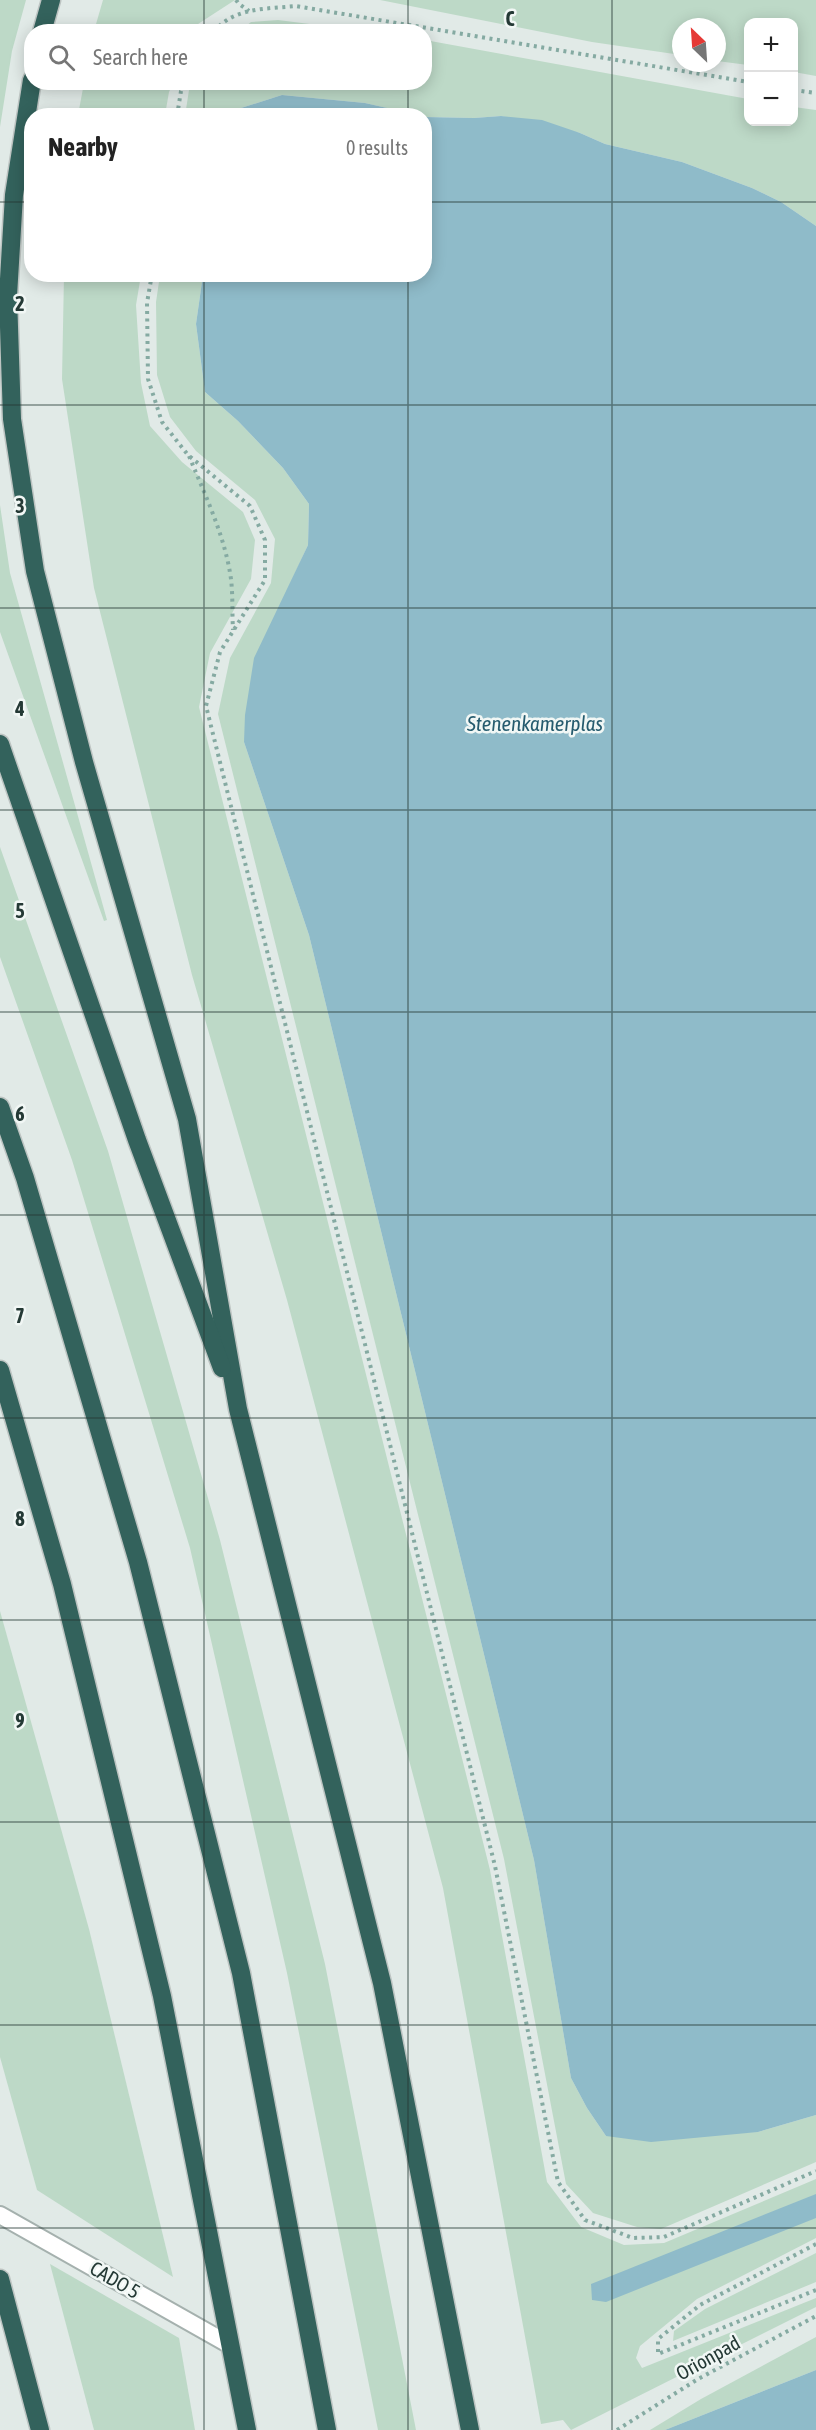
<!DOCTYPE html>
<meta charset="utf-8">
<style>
body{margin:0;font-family:"Asap Condensed",sans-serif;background:#f2f2f2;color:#222}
.controls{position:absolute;right:18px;top:18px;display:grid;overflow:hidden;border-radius:12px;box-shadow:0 3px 15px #0003}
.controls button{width:54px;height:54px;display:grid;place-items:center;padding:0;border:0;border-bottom:2px solid #e0e0e0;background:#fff;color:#222;font:30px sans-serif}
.compass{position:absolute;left:672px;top:18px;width:54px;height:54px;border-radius:50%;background:#fff;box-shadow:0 3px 15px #0003;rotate:335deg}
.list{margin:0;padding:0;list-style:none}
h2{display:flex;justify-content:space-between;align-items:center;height:78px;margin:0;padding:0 24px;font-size:26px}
h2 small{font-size:20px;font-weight:400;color:#767676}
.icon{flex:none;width:33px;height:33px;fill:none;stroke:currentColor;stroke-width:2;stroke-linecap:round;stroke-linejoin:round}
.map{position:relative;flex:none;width:816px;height:2430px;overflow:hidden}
.search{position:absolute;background:#fff;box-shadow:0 3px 15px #0003;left:24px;top:24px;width:408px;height:66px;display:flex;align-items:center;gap:15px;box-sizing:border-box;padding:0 21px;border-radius:24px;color:#767676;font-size:22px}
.panel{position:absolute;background:#fff;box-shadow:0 3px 15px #0003;left:24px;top:108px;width:408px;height:174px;border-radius:24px}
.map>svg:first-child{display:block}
.green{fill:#bdd9c7}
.water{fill:#8fbbc9}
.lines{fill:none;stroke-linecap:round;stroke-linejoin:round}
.service-casing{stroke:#a5b1ae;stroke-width:20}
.motorway-casing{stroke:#bdc4c2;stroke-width:21}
.path{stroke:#85aaa2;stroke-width:4;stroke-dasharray:3 4.5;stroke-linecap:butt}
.service{stroke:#fff;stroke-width:16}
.motorway{stroke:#33625c;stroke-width:18}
.grid{fill:none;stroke:#243935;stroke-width:1.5;stroke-opacity:0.55}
.labels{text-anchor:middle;stroke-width:5;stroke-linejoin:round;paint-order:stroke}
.street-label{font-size:20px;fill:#243935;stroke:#f1f7f5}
.water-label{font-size:21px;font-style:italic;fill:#255b6e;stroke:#f1f7f5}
.grid-label{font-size:20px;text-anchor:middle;font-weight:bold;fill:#243935;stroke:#f1f7f5;stroke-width:5;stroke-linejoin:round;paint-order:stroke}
</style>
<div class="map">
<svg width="816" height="2430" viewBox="0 0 816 2430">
<rect width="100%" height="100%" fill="#e1eae7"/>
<g class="green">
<polygon points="0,0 26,0 12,51 0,127"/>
<polygon points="103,0 235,0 198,24 195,31 94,31"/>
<polygon points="380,0 816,0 816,76 794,72 794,22 748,22 748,65 717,61 717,27 681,27 681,55 592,42"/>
<polygon points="278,20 365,31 240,31 251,22"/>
<polygon points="425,40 748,99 748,122 794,122 794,107 816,110 816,226 781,202 752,188 682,162 605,144 580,133 501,116 474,118 426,117 365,103 282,95 241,108 233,115 185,116 189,90 193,83 424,82"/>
<polygon points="84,83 84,82 173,83 169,92 165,115 78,115"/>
<polygon points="64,275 141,275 136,305 141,383 150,426 182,462 243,512 255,540 251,579 210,653 199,707 490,1870 547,2182 581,2227 624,2245 664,2243 816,2179 816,2238 697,2299 640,2346 636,2358 642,2368 816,2298 816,2307 571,2430 563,2420 541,2424 443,1888 287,1300 192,975 94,588 62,379"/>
<polygon points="160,275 203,275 196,324 205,392 238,421 283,468 309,504 308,545 290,584 244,742 309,935 534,1860 571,2078 587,2108 606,2136 758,2132 816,2115 816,2162 661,2229 637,2227 593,2213 566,2184 504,1859 218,714 230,658 271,583 275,539 255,500 196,451 170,417 157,375 156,302"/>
<polygon points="0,505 10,573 107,920 104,921 0,632"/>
<polygon points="0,847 108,1151 220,1540 325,1964 416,2430 378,2430 287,1973 190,1548 72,1160 0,957"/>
<polygon points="0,1611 89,1929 173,2277 37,2190 0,2057"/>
<polygon points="816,2253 816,2282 673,2341 674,2331 705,2309"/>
<polygon points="50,2264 179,2338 195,2430 94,2430"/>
<polygon points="816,2337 816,2370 665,2430 650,2430 701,2399"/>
</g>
<g class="water">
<polygon points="282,95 365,103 418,115 233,115 241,108"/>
<polygon points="501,116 542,120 580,133 605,144 682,162 752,188 781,202 816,226 816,2115 758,2132 651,2142 606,2136 587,2108 571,2078 534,1860 309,935 244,742 245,715 254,658 308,545 309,504 283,468 238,421 205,392 196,324 203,275 424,274 425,117 474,118"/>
<polygon points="816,2194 816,2218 606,2302 592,2300 591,2284"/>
<polygon points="816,2370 816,2430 665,2430"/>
</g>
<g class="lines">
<g class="service-casing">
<polyline id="service" points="0,2215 230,2345"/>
</g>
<g class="motorway-casing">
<g id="motorway">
<polyline points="42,32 51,0"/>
<polyline points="32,80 14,195 8,296 12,419 35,571 84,762 187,1119 238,1409 382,1983 470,2430"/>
<polyline points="0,744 137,1140 222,1368"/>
<polyline points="0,1107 25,1178 138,1562 241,1973 327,2430"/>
<polyline points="0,1370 62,1584 162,1996 247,2430"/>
<polyline points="0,2279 40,2430"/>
</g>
</g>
<g class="path">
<polyline points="236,0 239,4 249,11"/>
<path d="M214 32C233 7 267 9 296 6L748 82"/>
<polyline points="794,90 816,93"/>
<polyline points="177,116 181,91 185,82"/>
<polyline points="152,274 147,303 148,379 162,422 188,455 250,506 265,540 265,580 220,652 206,706 495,1866 558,2182 585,2220 633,2238 664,2237 816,2171"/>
<path d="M189 456C205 495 225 536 231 579 233 596 232 613 233 630"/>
<polyline points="816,2244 700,2305 658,2339 658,2354 816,2290"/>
<polyline points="617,2430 698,2379 816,2316"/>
</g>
<use href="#service" class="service"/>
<use href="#motorway" class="motorway"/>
</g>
<path class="grid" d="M204 0V32M408 0V32M612 0V2430M204 82V116M408 82V116M0 202H32M424 202H816M204 274V2430M408 274V2430M0 405H816M0 608H816M0 810H816M0 1012H816M0 1215H816M0 1418H816M0 1620H816M0 1822H816M0 2025H816M0 2228H816"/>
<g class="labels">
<g class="street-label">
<text transform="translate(115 2280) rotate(30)" y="7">CADO 5</text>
<text transform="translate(708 2358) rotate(-29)" y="7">Orionpad</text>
</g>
<g class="water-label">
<text x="535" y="731">Stenenkamerplas</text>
</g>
</g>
<g class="grid-label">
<text x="510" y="26">C</text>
<text x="20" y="311">2</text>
<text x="20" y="513">3</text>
<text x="20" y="716">4</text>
<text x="20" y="918">5</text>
<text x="20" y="1121">6</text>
<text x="20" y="1323">7</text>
<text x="20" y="1526">8</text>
<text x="20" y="1728">9</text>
</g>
</svg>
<div class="controls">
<button>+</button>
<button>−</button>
</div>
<svg class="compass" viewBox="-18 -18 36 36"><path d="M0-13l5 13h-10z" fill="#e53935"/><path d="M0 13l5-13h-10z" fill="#767676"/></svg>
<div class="search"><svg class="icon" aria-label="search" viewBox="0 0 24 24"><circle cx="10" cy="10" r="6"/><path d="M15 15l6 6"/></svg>Search here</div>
<section class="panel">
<h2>Nearby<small>0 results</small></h2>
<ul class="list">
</ul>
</section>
</div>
